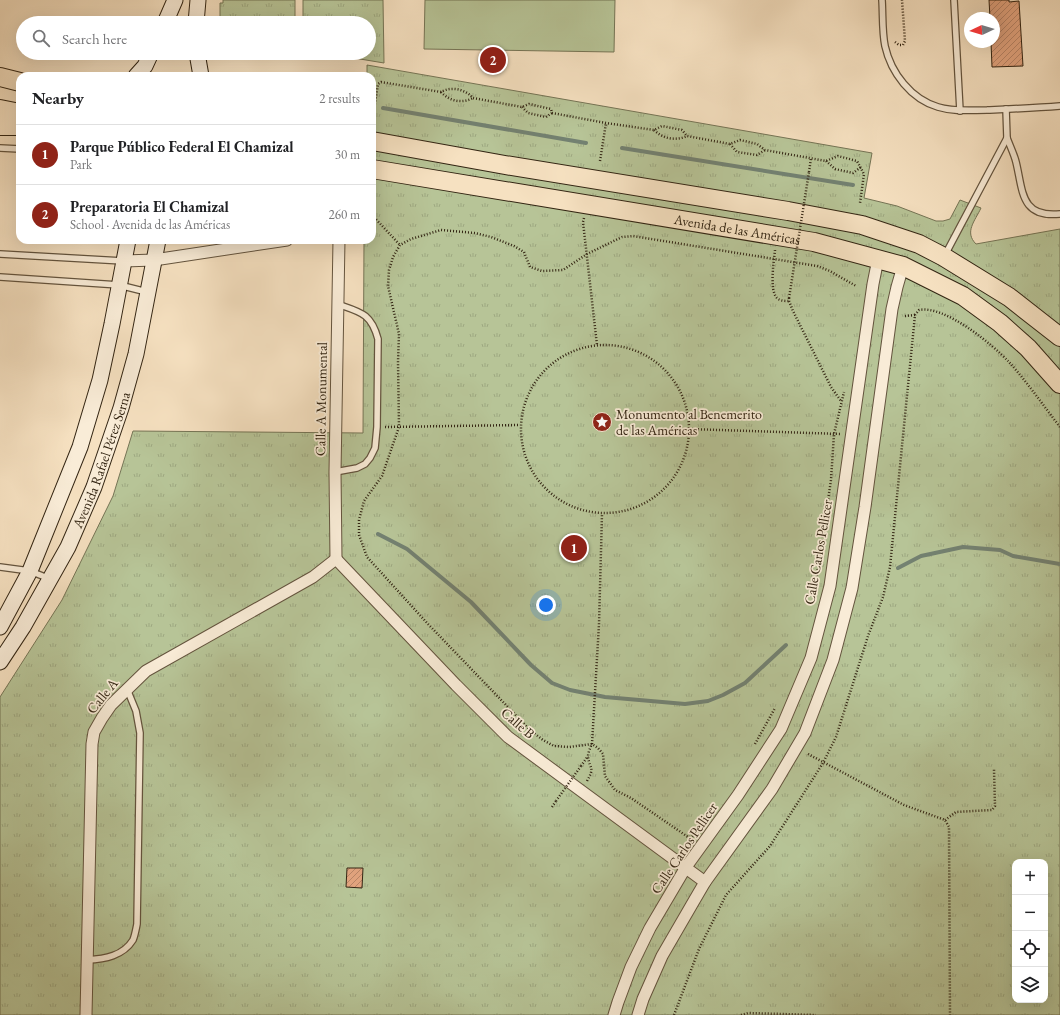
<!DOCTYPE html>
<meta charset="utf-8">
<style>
body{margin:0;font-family:"EB Garamond",serif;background:#f6f6f6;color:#202124}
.controls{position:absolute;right:12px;bottom:12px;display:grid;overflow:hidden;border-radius:8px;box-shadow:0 4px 16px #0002}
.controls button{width:36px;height:36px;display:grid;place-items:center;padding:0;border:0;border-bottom:1px solid #e0e0e0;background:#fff;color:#202124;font:20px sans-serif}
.compass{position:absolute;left:964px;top:12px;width:36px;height:36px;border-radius:50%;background:#fff;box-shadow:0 4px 16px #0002;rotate:266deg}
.you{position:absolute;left:546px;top:605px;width:14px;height:14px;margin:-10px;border:3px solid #fff;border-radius:50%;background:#1a73e8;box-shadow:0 0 0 6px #1a73e833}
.badge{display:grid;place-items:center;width:26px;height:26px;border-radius:50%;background:#8f2418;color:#fff;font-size:13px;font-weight:700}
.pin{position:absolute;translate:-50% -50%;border:2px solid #fff;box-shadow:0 1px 4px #0006}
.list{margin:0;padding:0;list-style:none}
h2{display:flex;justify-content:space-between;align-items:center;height:52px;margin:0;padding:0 16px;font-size:17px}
h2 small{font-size:13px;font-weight:400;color:#757577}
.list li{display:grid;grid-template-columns:26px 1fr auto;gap:12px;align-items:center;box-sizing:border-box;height:60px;padding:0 16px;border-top:1px solid #e0e0e0}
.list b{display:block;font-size:15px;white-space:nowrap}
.list p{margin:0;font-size:13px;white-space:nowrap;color:#757577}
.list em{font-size:13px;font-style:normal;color:#757577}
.icon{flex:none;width:22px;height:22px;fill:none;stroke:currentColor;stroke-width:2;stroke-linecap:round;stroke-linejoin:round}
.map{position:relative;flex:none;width:1060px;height:1015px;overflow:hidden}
.search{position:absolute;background:#fff;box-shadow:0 4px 16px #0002;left:16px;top:16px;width:360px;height:44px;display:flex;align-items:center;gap:10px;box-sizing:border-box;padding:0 14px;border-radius:22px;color:#757577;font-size:15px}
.panel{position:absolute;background:#fff;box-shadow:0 4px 16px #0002;left:16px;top:72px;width:360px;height:172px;border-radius:12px}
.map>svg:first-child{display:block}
.grass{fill:#b7c497;stroke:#757455}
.park{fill:url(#park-tufts);stroke:#757455;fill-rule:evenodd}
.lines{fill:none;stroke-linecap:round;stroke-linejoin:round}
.stream{stroke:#738171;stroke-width:4}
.building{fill:url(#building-hatch);stroke:#332513}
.service-casing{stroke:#64543e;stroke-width:8}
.minor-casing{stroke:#64543e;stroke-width:13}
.secondary-casing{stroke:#332513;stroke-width:17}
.trunk-casing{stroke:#332513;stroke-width:20}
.path{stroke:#332513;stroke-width:2.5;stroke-dasharray:1 2;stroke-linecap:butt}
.service{stroke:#f9ecd7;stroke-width:5.5}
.minor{stroke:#f9ecd7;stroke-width:11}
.secondary{stroke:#f9ecd7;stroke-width:15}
.trunk{stroke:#f6e1c1;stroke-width:18}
.path-bridge{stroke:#332513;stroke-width:2.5;stroke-dasharray:1 2;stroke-linecap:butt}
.labels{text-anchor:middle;stroke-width:3.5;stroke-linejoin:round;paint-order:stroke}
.street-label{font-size:14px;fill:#332513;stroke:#f9ecd7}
.poi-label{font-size:14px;fill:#332513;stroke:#f9ecd7;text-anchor:start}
</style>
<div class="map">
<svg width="1060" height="1015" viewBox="0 0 1060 1015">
<defs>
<pattern id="park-tufts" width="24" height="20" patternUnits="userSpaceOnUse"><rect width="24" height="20" fill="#b7c497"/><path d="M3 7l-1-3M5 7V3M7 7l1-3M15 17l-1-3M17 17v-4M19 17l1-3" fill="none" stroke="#9ea881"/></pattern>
<pattern id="building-hatch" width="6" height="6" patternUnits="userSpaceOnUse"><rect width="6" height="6" fill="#e2a47f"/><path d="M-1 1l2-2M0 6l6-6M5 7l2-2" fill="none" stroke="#b88567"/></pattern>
</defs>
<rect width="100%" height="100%" fill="#f6e1c1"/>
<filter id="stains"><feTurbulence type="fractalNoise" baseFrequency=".005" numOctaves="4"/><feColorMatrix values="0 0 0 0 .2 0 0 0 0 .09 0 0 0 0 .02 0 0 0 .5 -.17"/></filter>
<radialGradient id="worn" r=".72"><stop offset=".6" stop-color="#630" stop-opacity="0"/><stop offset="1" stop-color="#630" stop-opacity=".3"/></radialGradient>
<polygon class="grass" points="425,0 615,0 614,52 424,49"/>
<g class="park">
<polygon points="223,0 295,0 295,23 220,23 220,3 223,3"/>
<polygon points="303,0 383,0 384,63 324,53 369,53 369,23 303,23"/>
<path d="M367 65 872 153 864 198 897 206 936 221H943L950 219 960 200 981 208C975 221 964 232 976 244L1060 229V1015H0V697L62 600 113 496 133 431 363 433 364 240H372V76H367ZM1015 862H1045V1000H1015Z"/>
</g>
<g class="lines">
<g class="stream">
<polyline points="383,108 586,143"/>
<polyline points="622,148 853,185"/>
<polyline points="378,534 407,549 471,602 531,665 552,683 570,690 605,697 685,704 708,701 723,695 745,683 786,645"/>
<polyline points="898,568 921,556 963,547 1000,550 1013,556 1060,564"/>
</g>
</g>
<g class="building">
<polygon points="989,0 1009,0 1009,2 1019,1 1023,66 992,67 991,42 994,42 994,18 990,18"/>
<polygon points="347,868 363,868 362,888 346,887"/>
</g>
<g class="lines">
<g class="service-casing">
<g id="service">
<path d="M882 0C883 15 882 31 885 46 891 73 911 99 938 107 954 112 971 110 987 110 1011 109 1036 108 1060 106"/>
<polyline points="954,0 960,111"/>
<path d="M1007 138C1010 146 1014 154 1016 162 1023 190 1020 218 1060 214"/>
<polyline points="0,148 20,149"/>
<polyline points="0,254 123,261"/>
<polyline points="945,255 1007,138 1006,109"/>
<polyline points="0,277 119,285 147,292"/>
<path d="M335 472 357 468 365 464 370 458 375 448 377 427 378 339C371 313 360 312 337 304"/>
<polyline points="0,567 30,571 50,579"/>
<path d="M87 960C105 959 123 956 133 940 135 935 136 929 137 924L140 733 136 711 127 689"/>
</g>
</g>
<g class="minor-casing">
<g id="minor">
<polyline points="124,261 154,260 287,240"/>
<polyline points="336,559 456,685 508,737 705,882"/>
<polyline points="336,559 335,472 339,240"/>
<polyline points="86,1015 92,744 94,732 102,718 111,705 146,671 313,577 336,559"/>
<polyline points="614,1015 618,1002 631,967 650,928 686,867 738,795 781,729 811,658 830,586 873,284 878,259"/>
<polyline points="638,1015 643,999 662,956 691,906 705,882 772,789 805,733 833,660 852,588 865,507 892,309 897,287 903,266"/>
</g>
</g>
<g class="secondary-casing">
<g id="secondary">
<polyline points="165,23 175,0"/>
<polyline points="196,23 198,0"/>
<polyline points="197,53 201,76"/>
<polyline points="136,76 145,66 151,53"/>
<polyline points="0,627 30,571 80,447 100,380 112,324 128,240"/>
<path id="s1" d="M0 662 23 627 68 547 94 487 121 408 136 354 158 240"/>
</g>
</g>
<g class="trunk-casing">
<g id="trunk">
<polyline points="0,77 20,82"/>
<polyline points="0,109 20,113"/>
<polyline points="0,126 20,126"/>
<polyline points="372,141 505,165 788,211 862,225 919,244 944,257 1009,297 1060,337"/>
<path id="s2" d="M372 169 814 242 903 266 963 296 1000 323 1028 348 1060 384"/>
</g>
</g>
<g class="path">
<polyline points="895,42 899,45 903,45 905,41 902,0"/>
<path d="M441 92C449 101 462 104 473 98"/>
<polyline points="522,107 528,113 546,117 552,113"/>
<path d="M372 122 378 84 381 82 441 92C451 86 465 89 473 98L522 107 529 104 551 109 552 113 606 123 654 130 662 126 682 130 687 136 730 144 740 140 757 144 765 150 826 161 838 156 857 161 864 174 860 203"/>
<path d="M654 130C663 139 676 141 687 136"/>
<polyline points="730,144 737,152 757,155 765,150"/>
<polyline points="600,161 606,123"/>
<polyline points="826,161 835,169 853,173 861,167"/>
<polyline points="809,172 811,158"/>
<polyline points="372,215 400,245"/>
<polyline points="584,218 583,222 597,345"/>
<path d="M775 250C774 261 769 290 777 298 780 301 785 301 789 301"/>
<polyline points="789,298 789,301 793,311 831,387 841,401"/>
<polyline points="905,316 915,315"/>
<circle cx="605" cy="429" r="84"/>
<polyline points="385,427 520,425"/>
<polyline points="689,429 841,434"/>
<polyline points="815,588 831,480 834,434 844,392"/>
<polyline points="755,744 775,708"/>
<polyline points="808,754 904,805 945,820 949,827 950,1015"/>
<polyline points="581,766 588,756"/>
<path d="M587 781C595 767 590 770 588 757 588 753 590 748 592 744L599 624 602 514"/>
<polyline points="552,807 556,801"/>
<polyline points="945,820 956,812 992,810 995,806 994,769"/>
<polyline points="693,836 692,837 688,837 631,798 615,790 605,776 603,754 598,748 592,744 569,747 554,746 543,740 530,730 428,624 367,557 359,535 359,520 364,501 382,476 399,427 398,362 399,334 388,286 389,270 393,257 400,245 411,239 441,230 475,233 491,237 514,246 524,252 530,267 542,271 563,270 587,254 622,237 633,236 817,266 830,271 856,286"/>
<path d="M674 1015 699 949 726 895 770 846 823 763 836 737 868 636 883 597 890 567 915 315 919 310C945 305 992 344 1009 362 1027 382 1043 405 1060 427"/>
<polyline points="741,1015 748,1013 816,1015"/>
</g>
<use href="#service" class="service"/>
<use href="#minor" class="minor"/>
<use href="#secondary" class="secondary"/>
<use href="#trunk" class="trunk"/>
<g class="path-bridge">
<polyline points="789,298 809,172"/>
<polyline points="556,801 581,766"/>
</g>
</g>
<defs>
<g id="sight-disc" transform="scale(1)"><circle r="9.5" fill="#8f2418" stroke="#f9ecd7"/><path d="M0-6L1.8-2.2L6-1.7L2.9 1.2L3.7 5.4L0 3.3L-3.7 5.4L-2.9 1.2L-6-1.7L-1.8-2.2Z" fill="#fff"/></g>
</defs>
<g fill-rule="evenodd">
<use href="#sight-disc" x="602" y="422"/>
</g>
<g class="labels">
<g class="street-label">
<text dy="5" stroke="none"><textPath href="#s2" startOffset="370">Avenida de las Américas</textPath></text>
<text transform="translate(321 399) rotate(-89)" y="5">Calle A Monumental</text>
<text dy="5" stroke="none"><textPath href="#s1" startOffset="227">Avenida Rafael Pérez Serna</textPath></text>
<text transform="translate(818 552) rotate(-80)" y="5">Calle Carlos Pellicer</text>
<text transform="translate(102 696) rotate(-51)" y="5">Calle A</text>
<text transform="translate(518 723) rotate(41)" y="5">Calle B</text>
<text transform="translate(684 848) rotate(-56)" y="5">Calle Carlos Pellicer</text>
</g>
<g class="poi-label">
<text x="616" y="419">Monumento al Benemerito<tspan x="616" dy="16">de las Américas</tspan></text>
</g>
</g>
<rect width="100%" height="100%" filter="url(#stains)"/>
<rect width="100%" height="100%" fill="url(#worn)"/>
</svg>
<div class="controls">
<button>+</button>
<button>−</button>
<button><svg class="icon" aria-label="locate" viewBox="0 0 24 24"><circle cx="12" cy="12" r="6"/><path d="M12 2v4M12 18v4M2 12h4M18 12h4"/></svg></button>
<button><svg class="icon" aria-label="layers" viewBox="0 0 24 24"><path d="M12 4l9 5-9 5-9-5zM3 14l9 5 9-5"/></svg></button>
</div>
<svg class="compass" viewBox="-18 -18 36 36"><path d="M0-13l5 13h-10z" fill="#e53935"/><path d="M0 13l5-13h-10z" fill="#757577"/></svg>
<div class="you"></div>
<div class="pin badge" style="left:574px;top:548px">1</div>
<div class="pin badge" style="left:493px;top:60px">2</div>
<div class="search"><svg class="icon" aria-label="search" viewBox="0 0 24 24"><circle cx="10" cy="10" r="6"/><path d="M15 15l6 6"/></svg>Search here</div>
<section class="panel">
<h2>Nearby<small>2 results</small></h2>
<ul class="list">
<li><span class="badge">1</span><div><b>Parque Público Federal El Chamizal</b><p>Park</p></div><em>30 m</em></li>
<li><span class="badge">2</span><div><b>Preparatoria El Chamizal</b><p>School · Avenida de las Américas</p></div><em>260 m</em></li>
</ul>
</section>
</div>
